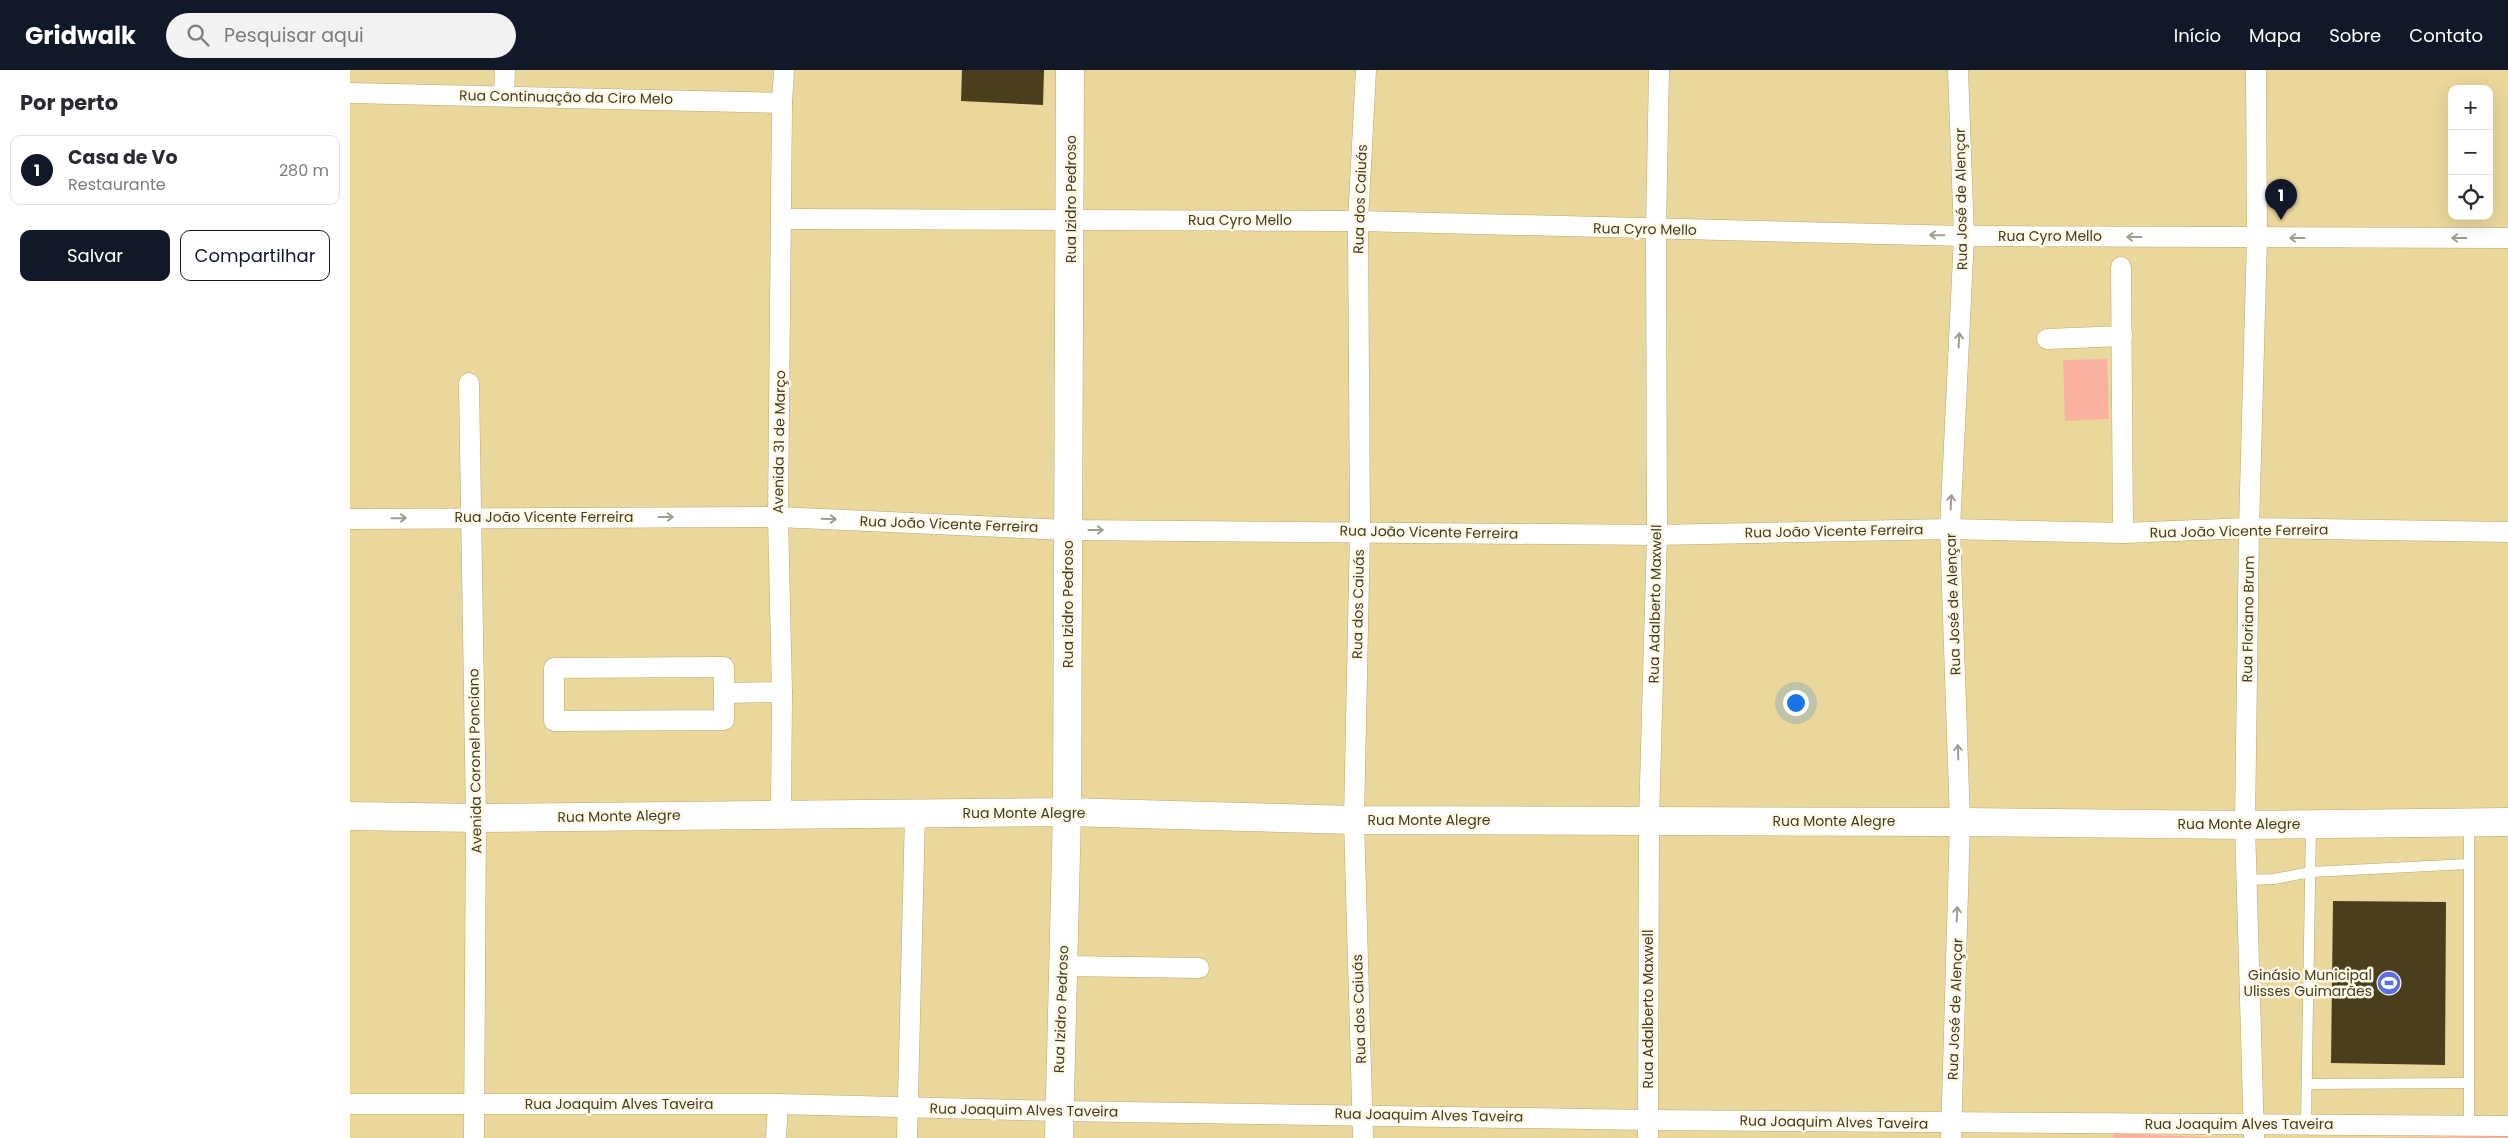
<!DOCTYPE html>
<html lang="pt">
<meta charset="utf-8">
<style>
body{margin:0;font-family:Poppins,sans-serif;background:#f2f2f3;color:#2b2b33}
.controls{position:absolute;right:15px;top:15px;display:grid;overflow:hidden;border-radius:10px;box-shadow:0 5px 20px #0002}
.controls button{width:45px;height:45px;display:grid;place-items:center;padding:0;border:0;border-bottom:1px solid #e1e1e2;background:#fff;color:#2b2b33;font:25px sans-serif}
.you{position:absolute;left:1445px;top:632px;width:18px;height:18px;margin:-12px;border:4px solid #fff;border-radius:50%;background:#1a73e8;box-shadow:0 0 0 8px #1a73e833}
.badge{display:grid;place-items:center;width:32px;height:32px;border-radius:50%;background:#111827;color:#fff;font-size:16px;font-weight:700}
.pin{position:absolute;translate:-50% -41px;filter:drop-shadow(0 1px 2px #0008)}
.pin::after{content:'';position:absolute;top:26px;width:18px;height:15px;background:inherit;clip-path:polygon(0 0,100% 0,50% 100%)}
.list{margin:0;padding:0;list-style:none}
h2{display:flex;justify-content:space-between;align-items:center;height:65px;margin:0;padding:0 20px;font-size:21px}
h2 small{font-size:16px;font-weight:400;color:#7c7c81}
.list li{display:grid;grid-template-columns:32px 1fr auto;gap:15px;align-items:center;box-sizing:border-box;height:70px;margin:0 10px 10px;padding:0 10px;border:1px solid #e1e1e2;border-radius:10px}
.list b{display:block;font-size:19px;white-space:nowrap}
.list p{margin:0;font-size:16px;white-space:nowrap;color:#7c7c81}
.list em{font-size:16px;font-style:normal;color:#7c7c81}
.actions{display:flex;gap:10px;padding:15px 20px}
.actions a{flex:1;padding:11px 0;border:1px solid #111827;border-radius:10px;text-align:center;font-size:18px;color:#111827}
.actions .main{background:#111827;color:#fff}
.icon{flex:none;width:28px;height:28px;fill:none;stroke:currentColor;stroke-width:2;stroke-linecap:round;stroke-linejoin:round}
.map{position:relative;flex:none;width:2158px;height:1068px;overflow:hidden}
header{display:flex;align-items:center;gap:30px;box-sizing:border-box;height:70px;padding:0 25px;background:#111827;color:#fff}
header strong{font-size:24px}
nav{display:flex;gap:28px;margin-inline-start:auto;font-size:18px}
.search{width:350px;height:45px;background:#f2f2f3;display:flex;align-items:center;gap:12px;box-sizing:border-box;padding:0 18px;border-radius:28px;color:#7c7c81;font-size:19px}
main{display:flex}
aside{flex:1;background:#fff}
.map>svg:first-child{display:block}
.green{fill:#fab1a0}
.building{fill:#493f1d}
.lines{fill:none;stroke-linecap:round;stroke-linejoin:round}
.lane-casing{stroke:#b9a86e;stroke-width:11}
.street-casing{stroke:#b9a86e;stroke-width:21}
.secondary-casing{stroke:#b9a86e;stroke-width:29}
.lane{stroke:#fff;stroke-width:10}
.street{stroke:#fff;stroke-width:20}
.secondary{stroke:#fff;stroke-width:28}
.oneway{stroke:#a19e91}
.labels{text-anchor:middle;stroke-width:5;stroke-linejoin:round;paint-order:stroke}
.street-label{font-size:14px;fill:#433c23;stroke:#fef9e7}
.poi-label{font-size:14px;fill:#433c23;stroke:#fef9e7;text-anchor:end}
</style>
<header>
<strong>Gridwalk</strong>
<div class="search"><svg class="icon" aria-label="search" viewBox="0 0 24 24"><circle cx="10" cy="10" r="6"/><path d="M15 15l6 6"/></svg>Pesquisar aqui</div>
<nav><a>Início</a><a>Mapa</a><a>Sobre</a><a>Contato</a></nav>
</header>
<main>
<aside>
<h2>Por perto<small></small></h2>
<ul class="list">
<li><span class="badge">1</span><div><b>Casa de Vo</b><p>Restaurante</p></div><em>280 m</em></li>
</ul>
<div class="actions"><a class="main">Salvar</a><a>Compartilhar</a></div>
</aside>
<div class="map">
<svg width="2158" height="1068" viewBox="0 0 2158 1068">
<rect width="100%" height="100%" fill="#e9d79b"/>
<g class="green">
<polygon points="1757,289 1759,349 1715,351 1713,290"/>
<polygon points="1763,1063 1871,1068 1763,1068"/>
<polygon points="2158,1066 2158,1068 1990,1068"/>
</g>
<g class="building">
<polygon points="612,0 694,0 693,35 611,31"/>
<polygon points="1983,831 2096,832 2095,995 1981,993"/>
</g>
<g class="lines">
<g class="lane-casing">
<g id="lane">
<polyline points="2119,754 2119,1056"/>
<polyline points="1897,810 1924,809 1961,802 2118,794"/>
<polyline points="1957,1014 2119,1013"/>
<polyline points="1956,1054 1961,756"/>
</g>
</g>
<g class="street-casing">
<g id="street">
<polyline points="0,23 432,33"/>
<polyline points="154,25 155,0"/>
<polyline points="432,149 1008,151 1614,166 2158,168"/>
<polyline points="1771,197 1773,463"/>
<polyline points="1697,269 1772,266"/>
<polyline points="119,313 126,748 124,1068"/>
<polyline points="0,449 428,447 718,460 1307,465 1600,459 1773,463 1899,458 2158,462"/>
<polygon points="374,597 374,650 204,651 204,598"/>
<polyline points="374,623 432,622"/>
<polyline points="431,744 432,622 428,447 432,33 434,0"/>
<polyline points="712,896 849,898"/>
<polyline points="0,1034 428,1034 709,1041 1298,1050 2158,1056"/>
<polyline points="426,1068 428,1034"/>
<polyline points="557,1068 565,744"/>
<polyline points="1013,1068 1004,750 1010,460 1008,151 1016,0"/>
<polyline points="1298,1068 1299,750 1307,465 1306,159 1309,0"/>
<polyline points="1601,1068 1610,752 1600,459 1614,166 1608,0"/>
<polyline points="1904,1068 1895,755 1899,458 1907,168 1906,0"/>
</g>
</g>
<g class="secondary-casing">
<g id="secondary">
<polyline points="0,746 126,748 717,742 1004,750 1610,752 1895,755 2158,752"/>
<polyline points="709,1068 717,742 720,0"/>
</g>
</g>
<use href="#lane" class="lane"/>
<use href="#street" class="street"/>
<use href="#secondary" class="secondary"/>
</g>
<defs><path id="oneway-shaft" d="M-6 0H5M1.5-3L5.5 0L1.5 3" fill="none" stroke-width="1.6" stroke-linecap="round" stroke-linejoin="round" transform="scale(1.25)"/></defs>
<g class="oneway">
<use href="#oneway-shaft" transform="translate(1587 165) rotate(-179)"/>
<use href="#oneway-shaft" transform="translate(1784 167) rotate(-180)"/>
<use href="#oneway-shaft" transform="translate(1947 168) rotate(-180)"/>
<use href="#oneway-shaft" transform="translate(2109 168) rotate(-180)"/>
<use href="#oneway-shaft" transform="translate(1609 270) rotate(-87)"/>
<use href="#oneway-shaft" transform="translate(1601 432) rotate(-87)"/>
<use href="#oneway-shaft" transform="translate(316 447)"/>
<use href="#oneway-shaft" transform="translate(49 448) rotate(-1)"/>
<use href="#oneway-shaft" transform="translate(479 449) rotate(2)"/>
<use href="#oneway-shaft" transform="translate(746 460)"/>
<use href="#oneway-shaft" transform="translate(1608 682) rotate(-92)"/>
<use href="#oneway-shaft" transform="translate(1607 844) rotate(-88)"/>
</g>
<defs>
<g id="stadium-disc" transform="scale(1.25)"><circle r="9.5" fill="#5d6de4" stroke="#fef9e7"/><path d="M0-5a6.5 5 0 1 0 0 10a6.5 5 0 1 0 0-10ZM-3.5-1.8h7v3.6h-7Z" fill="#fff"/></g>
</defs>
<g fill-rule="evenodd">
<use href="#stadium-disc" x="2039" y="913"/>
</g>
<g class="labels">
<g class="street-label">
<text transform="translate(216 27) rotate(1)" y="5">Rua Continuação da Ciro Melo</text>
<text transform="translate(721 129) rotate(-90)" y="5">Rua Izidro Pedroso</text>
<text transform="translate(1010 129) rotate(-88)" y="5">Rua dos Caiuás</text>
<text transform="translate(1611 129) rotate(-91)" y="5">Rua José de Alençar</text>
<text x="890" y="155">Rua Cyro Mello</text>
<text transform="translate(1295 159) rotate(1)" y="5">Rua Cyro Mello</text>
<text x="1700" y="171">Rua Cyro Mello</text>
<text transform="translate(429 372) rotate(-89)" y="5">Avenida 31 de Março</text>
<text x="194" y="452">Rua João Vicente Ferreira</text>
<text transform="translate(599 454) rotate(2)" y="5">Rua João Vicente Ferreira</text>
<text transform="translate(1484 461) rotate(-1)" y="5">Rua João Vicente Ferreira</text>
<text transform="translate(1889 461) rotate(-1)" y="5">Rua João Vicente Ferreira</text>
<text transform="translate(1079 462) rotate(1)" y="5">Rua João Vicente Ferreira</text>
<text transform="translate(718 534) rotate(-90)" y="5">Rua Izidro Pedroso</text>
<text transform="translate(1008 534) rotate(-89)" y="5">Rua dos Caiuás</text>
<text transform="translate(1305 534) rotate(-89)" y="5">Rua Adalberto Maxwell</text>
<text transform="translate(1603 534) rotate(-92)" y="5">Rua José de Alençar</text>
<text transform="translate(1898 549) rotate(-89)" y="5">Rua Floriano Brum</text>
<text transform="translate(125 691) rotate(-91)" y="5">Avenida Coronel Ponciano</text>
<text x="674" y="748">Rua Monte Alegre</text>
<text transform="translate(269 746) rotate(-1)" y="5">Rua Monte Alegre</text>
<text x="1079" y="755">Rua Monte Alegre</text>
<text x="1484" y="756">Rua Monte Alegre</text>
<text x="1889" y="759">Rua Monte Alegre</text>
<text transform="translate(711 939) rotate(-88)" y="5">Rua Izidro Pedroso</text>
<text transform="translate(1009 939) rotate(-92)" y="5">Rua dos Caiuás</text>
<text transform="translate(1298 939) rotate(-90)" y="5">Rua Adalberto Maxwell</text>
<text transform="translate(1605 939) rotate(-88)" y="5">Rua José de Alençar</text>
<text x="269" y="1039">Rua Joaquim Alves Taveira</text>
<text transform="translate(674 1040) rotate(1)" y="5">Rua Joaquim Alves Taveira</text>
<text transform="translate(1079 1045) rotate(1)" y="5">Rua Joaquim Alves Taveira</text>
<text transform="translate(1484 1052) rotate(1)" y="5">Rua Joaquim Alves Taveira</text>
<text x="1889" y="1059">Rua Joaquim Alves Taveira</text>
</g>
<g class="poi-label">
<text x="2022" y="910">Ginásio Municipal<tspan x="2022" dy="16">Ulisses Guimarães</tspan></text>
</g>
</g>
</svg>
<div class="controls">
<button>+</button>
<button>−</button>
<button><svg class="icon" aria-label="locate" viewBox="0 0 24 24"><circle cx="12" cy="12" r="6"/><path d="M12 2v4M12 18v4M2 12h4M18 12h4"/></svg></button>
</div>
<div class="you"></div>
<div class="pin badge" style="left:1931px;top:150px">1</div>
</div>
</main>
